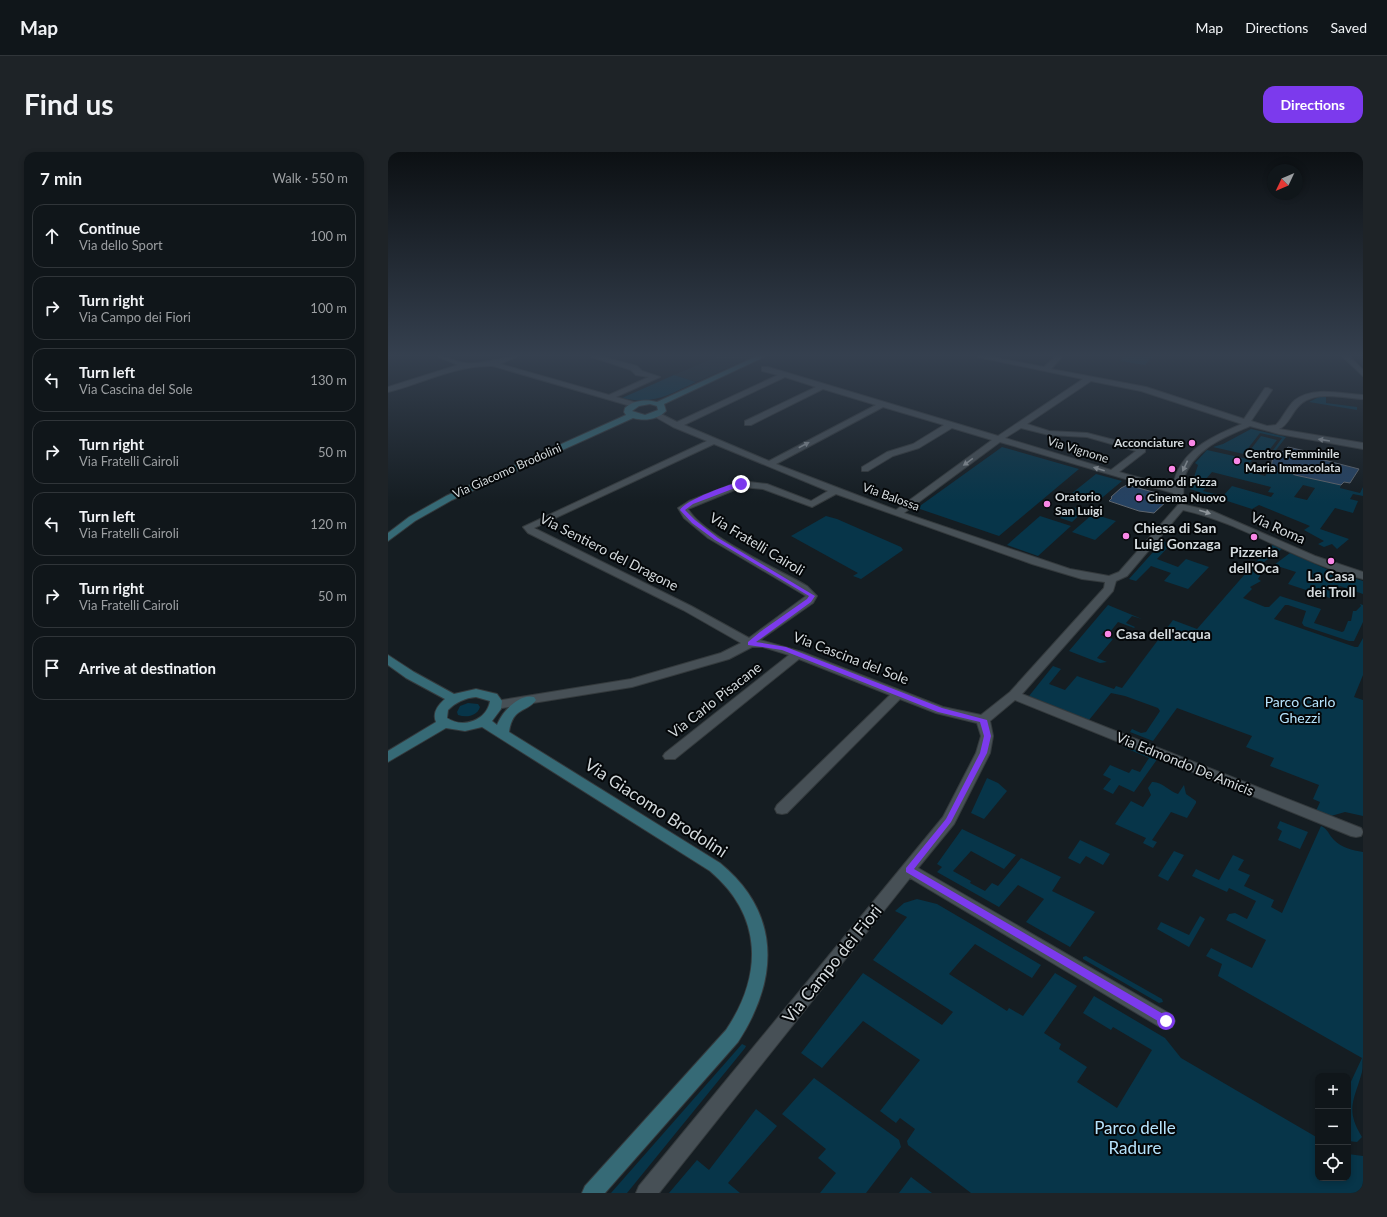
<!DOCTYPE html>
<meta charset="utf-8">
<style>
body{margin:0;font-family:Lato,sans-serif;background:#1e2327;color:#f1f3f6}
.controls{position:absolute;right:12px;bottom:12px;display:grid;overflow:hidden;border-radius:8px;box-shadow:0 2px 6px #0003}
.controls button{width:36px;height:36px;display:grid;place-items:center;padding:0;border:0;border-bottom:1px solid #303539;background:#10161a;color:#f1f3f6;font:20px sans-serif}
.compass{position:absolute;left:879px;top:12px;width:36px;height:36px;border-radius:50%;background:#10161a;box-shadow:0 2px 6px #0003;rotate:226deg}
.stop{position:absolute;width:12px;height:12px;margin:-9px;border:3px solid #7c3aed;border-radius:50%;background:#fff}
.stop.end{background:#7c3aed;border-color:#fff;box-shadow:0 1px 4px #0008}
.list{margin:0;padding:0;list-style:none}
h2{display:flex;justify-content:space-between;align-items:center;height:52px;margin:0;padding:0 16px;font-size:17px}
h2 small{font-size:13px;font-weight:400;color:#9c9fa2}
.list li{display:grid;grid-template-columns:26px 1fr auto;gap:12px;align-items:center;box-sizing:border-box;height:64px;margin:0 8px 8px;padding:0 8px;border:1px solid #303539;border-radius:12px}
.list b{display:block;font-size:15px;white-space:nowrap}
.list p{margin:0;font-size:13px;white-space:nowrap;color:#9c9fa2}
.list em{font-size:13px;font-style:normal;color:#9c9fa2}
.icon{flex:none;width:22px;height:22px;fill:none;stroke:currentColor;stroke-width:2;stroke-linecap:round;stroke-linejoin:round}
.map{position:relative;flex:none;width:975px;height:1041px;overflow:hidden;border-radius:12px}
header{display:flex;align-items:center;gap:24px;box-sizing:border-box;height:56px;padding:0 20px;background:#10161a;border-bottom:1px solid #303539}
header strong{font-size:19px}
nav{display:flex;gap:22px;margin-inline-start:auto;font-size:14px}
.intro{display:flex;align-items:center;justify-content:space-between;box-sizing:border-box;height:96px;padding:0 24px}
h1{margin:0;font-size:28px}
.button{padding:10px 18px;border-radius:12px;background:#7c3aed;color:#fff;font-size:14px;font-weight:700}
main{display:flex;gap:24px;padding:0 24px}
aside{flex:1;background:#10161a;border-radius:12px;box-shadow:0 2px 6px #0003}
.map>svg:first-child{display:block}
.built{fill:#192830}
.green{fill:#073549;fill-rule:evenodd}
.building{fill:#254262;stroke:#5e656d}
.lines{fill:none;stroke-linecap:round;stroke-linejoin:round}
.street-casing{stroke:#343a3d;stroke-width:2}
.secondary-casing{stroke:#343a3d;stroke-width:2}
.street{fill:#475056;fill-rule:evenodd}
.secondary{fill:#366a76;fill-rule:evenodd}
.oneway{fill:#8e959a}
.route{fill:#7c3aed}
.poi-dot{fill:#fa87e7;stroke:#040709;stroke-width:1.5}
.labels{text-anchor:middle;stroke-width:4;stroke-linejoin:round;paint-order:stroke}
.far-poi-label{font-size:12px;font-weight:bold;fill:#d4dadd;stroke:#040709;text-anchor:start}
.far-street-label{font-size:12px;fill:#d4dadd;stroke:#040709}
.poi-label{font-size:14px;font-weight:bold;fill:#d4dadd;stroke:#040709;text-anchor:start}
.street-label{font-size:14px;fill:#d4dadd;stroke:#040709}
.park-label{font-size:14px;fill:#b6e3fc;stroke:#040709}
.near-street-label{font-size:17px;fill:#d4dadd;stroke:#040709}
.near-park-label{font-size:17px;fill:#b6e3fc;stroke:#040709}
</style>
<header>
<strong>Map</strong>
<nav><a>Map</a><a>Directions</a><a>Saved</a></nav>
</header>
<div class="intro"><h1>Find us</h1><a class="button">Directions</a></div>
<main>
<aside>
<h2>7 min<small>Walk · 550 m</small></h2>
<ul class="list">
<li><svg class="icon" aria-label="ahead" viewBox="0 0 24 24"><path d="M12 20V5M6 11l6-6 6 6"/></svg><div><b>Continue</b><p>Via dello Sport</p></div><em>100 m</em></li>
<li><svg class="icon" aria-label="right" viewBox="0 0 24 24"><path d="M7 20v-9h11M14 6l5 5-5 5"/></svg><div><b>Turn right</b><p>Via Campo dei Fiori</p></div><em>100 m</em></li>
<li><svg class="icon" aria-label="left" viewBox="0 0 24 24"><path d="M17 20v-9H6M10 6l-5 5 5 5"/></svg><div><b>Turn left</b><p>Via Cascina del Sole</p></div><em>130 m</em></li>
<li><svg class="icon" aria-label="right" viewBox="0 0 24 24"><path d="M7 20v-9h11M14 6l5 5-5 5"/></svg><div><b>Turn right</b><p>Via Fratelli Cairoli</p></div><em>50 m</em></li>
<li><svg class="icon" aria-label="left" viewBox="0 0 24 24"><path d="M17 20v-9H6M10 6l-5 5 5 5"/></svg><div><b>Turn left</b><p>Via Fratelli Cairoli</p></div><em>120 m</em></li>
<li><svg class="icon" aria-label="right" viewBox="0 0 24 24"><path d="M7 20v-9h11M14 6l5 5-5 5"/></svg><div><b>Turn right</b><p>Via Fratelli Cairoli</p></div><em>50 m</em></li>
<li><svg class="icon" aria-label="arrive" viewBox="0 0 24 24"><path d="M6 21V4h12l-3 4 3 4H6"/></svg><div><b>Arrive at destination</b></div></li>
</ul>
</aside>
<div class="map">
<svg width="975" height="1041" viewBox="0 0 975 1041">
<rect width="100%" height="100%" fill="#151d22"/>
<polygon class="built" points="328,205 364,205 308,230 286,223"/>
<g class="green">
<polygon points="735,205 764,205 757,213 732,209"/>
<path d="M286 223 308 230C280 243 266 253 234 246Z"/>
<polygon points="943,244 938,245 938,251 969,255 969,258 921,250 931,245"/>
<path d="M863 277 898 285 882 306 862 301 860 303 825 295 835 292ZM872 281 894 286 880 305 858 299Z"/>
<polygon points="873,284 889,288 879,301 863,297"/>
<polygon points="614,295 691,317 611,384 529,356"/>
<path d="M819 298 864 308 856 318 877 324 883 316 892 319 895 317 902 318 907 323 953 333 952 336 972 341 975 335V344L965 342 962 347 970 349 965 361 947 356 932 377 961 387 949 397 944 392 936 395 930 392 936 389 916 378 922 374 871 353 864 357 802 337 810 313 807 311ZM824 320 883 335 880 340 886 341 883 345 844 334 835 344 815 339 824 329 818 327ZM915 333 927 336 919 348 906 345Z"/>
<polygon points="708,322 734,329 709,350 683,342"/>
<polygon points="684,355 696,359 684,370 672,366"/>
<polygon points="705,362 728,369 707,388 684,380"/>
<polygon points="438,364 449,367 513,395 515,398 473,427 465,424 470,421 403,384"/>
<polygon points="652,364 683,374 650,404 619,393"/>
<polygon points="775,389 783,392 769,407 790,415 798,407 821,415 800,437 776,429 783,421 763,414 748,429 741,427"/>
<polygon points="885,393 894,397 864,419 873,422 870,427 873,429 862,435 864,437 855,446 877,455 881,455 892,444 933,457 926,471 954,480 956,479 960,469 963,469 965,459 968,459 973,454 972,452 975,453 975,470 966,489 961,489 916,474 914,471 918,459 900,453 897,453 886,467 967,495 970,495 975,486 975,523 966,545 975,548 975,664 957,660 943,664 928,659 932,650 925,647 931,633 882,614 886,606 858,595 864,584 789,556 765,589 742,580 744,577 753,581 758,580 772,559 770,556 737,544 723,541 701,568 641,544 665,514 673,517 661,532 677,538 689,524 726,537 728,534 734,536 785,468 809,477 864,414 880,398 878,397"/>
<polygon points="902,401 943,419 975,429 975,442 952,434 942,446 900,432 908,420 886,413"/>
<polygon points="720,453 754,467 744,464 738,471 747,475 746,476 730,470 722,480 717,478 713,483 725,487 709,506 719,510 712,511 681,499"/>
<path d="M80 551 90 552 92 555C89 564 79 566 70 563L69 560 72 554Z"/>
<polygon points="737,593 770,606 746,640 731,633 725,642 715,637 723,627 715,623 722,613 741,621 744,617 752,620 761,606 735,595"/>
<polygon points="599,626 610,631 619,639 596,667 583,661"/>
<path d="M764 630C773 629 781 639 790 642L796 633 798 642 808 649V651L799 666 783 660 764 688 769 690 765 696 755 691 758 686 727 672 743 649 755 655 763 643 760 636Z"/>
<polygon points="892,669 920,680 912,697 890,688 894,679 889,676"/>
<path d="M933 674C940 677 941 683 946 688 954 696 964 698 975 700V905C974 910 975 915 974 920 966 949 957 957 974 985L969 990 960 989V936L974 906 830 824 834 812 818 804 823 796 864 816 878 788 838 768 841 762 847 761 859 767 868 749 841 736 839 740 804 724 808 717 831 728 845 703 856 708 850 718 862 723 856 734 886 748 883 755 894 761Z"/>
<polygon points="574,677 628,703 616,717 583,699 565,719 583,729 582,731 597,739 604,731 610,734 633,706 673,725 664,739 707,760 682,795 638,770 656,747 630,733 611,755 549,720 554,715 549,712"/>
<polygon points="692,688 722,702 715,713 698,704 692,712 680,706"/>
<polygon points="786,699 796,703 780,729 770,724"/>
<polygon points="529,747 549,752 653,813 644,826 587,792 561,822 619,859 621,856 635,864 667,821 689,834 656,881 673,892 671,897 699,915 689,930 729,956 764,898 725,875 723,878 695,861 706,844 777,886 793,906 930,986 930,1026 960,1026 960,1002 975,1004 975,1041 583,1041 520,993 519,989 527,977 512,966 508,971 492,959 532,908 475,869 434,916 413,901 475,821 554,873 565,860 485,808 519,765 507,759 516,751"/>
<polygon points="812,764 817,767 801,795 769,777 773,770 801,783"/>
<polygon points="698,804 774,847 775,850 771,851 695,807 695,805"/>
<polygon points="354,892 358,894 357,896 239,1041 223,1041"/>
<polygon points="426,926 511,988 513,995 478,1041 432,1041 448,1021 430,1006 438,997 394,962"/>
<polygon points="368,957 389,974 340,1031 352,1041 281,1041 309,1008 321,1018"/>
<polygon points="523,1025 544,1041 511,1041"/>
</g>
<g class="building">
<polygon points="900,295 926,301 932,307 971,317 962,331 956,330 953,333 907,323 895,316 893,319 883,316 885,304 896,299"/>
<polygon points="739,333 769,341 781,347 766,361 751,359 721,349 724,346 723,345 733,336"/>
</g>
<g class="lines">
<g class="street-casing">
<g id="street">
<path d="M51 205C62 205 68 210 78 211 95 213 112 205 128 205L112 212 221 243 261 225 248 223 243 218 204 205H215L249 214 254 219 272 225 228 245 249 251 250 253 246 255 105 214C67 213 36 231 0 240V235L70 213Z"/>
<path d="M590 205H604L656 215 667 205H674L663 217 758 235 856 267 877 236H880L884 238 863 269 879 274 888 273C895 266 899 255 907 248 926 234 953 242 975 243V247C954 246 924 237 909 256 903 263 899 274 891 277L975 291V297L891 282 862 274C835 286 807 296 796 326 794 333 797 341 794 347H788L785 341 612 290 516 361 682 417 721 424 731 420 790 353 793 352 824 359 927 404 975 420V427C912 412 858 372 795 358L739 424 728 429 725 439 634 542 973 676 975 680 973 684 968 685 963 684 627 548 602 569 605 584 602 601 566 672 530 716 784 863 787 869 784 875 778 877 772 875 522 726 271 1041H248L251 1034 555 665 588 601 593 584 589 571 548 561 512 547 399 661 394 662 389 661 387 657 389 653 502 543 411 507 287 607H277L275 604 277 601 401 503 375 495H364L341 507 244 535 108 557 104 556 102 553 108 549 243 527 333 501 353 491 295 458 140 381 135 375 319 289 285 275 264 263 271 261 289 270 390 223 374 219V215H380L610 284 695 227ZM397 225 428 235 357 269V273H363L435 237 488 253 381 309 296 273ZM703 229 753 239 854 272C825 284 790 299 785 335L731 320 757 300V296L699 281 661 279 639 272ZM495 255 556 273 525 292 499 300 474 315V319H480L505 304 531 296 564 276 604 288 508 358 388 312ZM633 276 661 283 699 285 748 299 723 318 617 286ZM326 292 440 339 423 349 379 332 353 329 301 349 290 356 296 366 320 386 418 444 361 486 303 454 146 376ZM354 335 375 337 424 355 448 342 644 412 694 427 717 430 716 436 622 540 593 563 555 555 414 500 372 488 425 451 429 444 419 434C390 417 316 384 300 357Z"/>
<polygon points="955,205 962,205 975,218 975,224"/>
</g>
</g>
<g class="secondary-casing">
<g id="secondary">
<path d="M367 205H376L276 252 278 259C269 268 256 269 245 266L64 348 27 369 0 389V381L21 365 58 344 238 263 236 260 237 256C245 248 259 247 269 250ZM262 252 269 254 270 258 257 263 244 259 251 254Z"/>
<path d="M0 503 26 520 66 542 88 537 109 542 114 549 113 557 104 569 109 573C114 560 131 541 146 545L148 548C139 561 125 554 121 580L332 711C393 761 391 827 350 890L217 1041H194L197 1034 338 878C375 823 375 764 322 719L94 575 77 579 58 576 0 610V599L48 570C44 561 50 553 57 547L18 526 0 513ZM88 545 102 549C99 568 75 577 59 566L60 558C68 550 77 546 88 545Z"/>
</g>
</g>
<use href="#street" class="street"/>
<use href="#secondary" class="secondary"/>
</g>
<defs><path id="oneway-solid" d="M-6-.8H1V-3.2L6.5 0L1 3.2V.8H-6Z"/></defs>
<g class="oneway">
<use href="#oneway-solid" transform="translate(936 288) rotate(-171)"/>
<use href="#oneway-solid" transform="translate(416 293) rotate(-28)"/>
<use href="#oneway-solid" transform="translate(580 310) rotate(144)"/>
<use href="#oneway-solid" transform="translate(797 314) rotate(115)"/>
<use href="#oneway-solid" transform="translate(711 317) rotate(-163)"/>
<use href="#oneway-solid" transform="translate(817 360) rotate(18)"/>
</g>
<linearGradient id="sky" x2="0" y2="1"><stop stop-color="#0c1013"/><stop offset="0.58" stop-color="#35404f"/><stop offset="1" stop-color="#35404f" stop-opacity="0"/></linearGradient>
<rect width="975" height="351" fill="url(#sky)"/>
<path class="route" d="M355 330V333L305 352 297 358 307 368 330 386 427 444 423 450 368 490 398 495 554 556 599 568 603 584 599 601 563 670 526 717 782 866V872H775L518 720V716L558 667 592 601 596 584 592 570 550 560 394 498 360 493V490L372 480 419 447 421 444 327 388 304 371 292 358C296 349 344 330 355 330Z"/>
<g class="poi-dot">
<circle cx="804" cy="291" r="4"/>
<circle cx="849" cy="309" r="4"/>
<circle cx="784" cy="317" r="4"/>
<circle cx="751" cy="346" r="4"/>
<circle cx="659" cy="352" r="4"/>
<circle cx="738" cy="384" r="4"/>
<circle cx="866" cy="385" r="4"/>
<circle cx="943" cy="409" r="4"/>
<circle cx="720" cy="482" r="4"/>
</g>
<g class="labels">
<g class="far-poi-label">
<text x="796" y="295" text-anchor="end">Acconciature</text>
<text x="857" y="306">Centro Femminile<tspan x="857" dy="14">Maria Immacolata</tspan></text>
<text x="784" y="334" text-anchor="middle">Profumo di Pizza</text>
<text x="667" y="349">Oratorio<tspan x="667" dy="14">San Luigi</tspan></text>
<text x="759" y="350">Cinema Nuovo</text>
</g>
<g class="far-street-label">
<text transform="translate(690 298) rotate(17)" y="4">Via Vignone</text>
<text transform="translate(119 319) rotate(-24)" y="4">Via Giacomo Brodolini</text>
<text transform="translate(503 345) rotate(20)" y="4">Via Balossa</text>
</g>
<g class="poi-label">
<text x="746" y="381">Chiesa di San<tspan x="746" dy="16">Luigi Gonzaga</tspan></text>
<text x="866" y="405" text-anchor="middle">Pizzeria<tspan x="866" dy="16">dell'Oca</tspan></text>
<text x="943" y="429" text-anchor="middle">La Casa<tspan x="943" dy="16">dei Troll</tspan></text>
<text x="728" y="487">Casa dell'acqua</text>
</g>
<g class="street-label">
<text transform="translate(890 376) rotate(24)" y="5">Via Roma</text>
<text transform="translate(369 392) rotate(31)" y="5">Via Fratelli Cairoli</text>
<text transform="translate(221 400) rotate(27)" y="5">Via Sentiero del Dragone</text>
<text transform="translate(463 506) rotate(21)" y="5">Via Cascina del Sole</text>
<text transform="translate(327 548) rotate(-38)" y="5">Via Carlo Pisacane</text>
<text transform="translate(797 612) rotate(22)" y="5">Via Edmondo De Amicis</text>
</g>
<g class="park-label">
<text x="912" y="555">Parco Carlo<tspan x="912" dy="16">Ghezzi</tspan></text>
</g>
<g class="near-street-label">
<text transform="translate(268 656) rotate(33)" y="6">Via Giacomo Brodolini</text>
<text transform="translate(444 812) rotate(-51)" y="6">Via Campo dei Fiori</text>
</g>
<g class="near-park-label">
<text x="747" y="982">Parco delle<tspan x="747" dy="20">Radure</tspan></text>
</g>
</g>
</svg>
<div class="controls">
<button>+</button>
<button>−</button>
<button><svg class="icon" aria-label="locate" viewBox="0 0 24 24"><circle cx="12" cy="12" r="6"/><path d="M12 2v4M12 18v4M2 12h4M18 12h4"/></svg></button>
</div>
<svg class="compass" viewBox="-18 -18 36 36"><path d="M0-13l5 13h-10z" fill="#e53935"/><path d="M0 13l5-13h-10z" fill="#9c9fa2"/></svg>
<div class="stop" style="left:778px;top:869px"></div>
<div class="stop end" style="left:353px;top:332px"></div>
</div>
</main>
